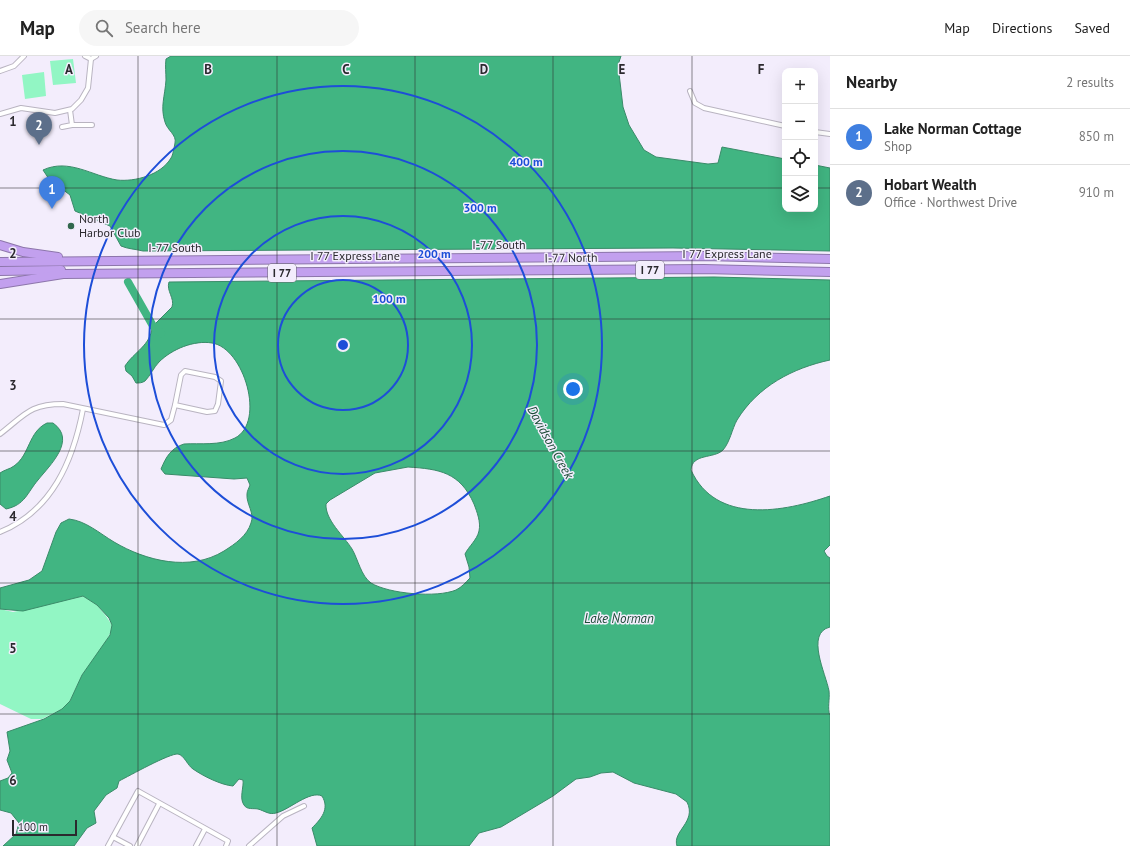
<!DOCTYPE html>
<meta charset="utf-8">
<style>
body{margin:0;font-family:"PT Sans",sans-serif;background:#f6f6f6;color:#222}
.controls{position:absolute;right:12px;top:12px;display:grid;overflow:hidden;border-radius:8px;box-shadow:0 4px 16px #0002}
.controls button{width:36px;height:36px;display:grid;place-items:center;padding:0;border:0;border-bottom:1px solid #e0e0e0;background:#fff;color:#222;font:20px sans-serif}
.scale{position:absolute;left:12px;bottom:10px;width:65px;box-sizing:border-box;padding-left:4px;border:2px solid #2b292e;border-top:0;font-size:11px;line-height:14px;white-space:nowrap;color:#2b292e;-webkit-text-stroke:3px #f3edfc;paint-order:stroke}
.you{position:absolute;left:573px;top:333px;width:14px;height:14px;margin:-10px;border:3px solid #fff;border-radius:50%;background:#1a73e8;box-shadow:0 0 0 6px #1a73e833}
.badge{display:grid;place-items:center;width:26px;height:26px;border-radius:50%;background:#31674d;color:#fff;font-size:13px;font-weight:700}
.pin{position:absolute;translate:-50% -33px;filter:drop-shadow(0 1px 2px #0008)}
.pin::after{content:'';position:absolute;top:21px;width:14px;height:12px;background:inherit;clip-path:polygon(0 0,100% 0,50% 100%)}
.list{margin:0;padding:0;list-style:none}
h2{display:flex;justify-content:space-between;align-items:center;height:52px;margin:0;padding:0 16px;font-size:17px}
h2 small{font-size:13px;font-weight:400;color:#767676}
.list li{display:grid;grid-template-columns:26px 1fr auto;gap:12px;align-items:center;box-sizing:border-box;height:56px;padding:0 16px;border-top:1px solid #e0e0e0}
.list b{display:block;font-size:15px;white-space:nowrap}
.list p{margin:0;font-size:13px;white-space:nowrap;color:#767676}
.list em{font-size:13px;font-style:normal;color:#767676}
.icon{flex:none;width:22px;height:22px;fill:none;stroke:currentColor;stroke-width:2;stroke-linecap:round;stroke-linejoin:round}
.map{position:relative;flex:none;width:830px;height:790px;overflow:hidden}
header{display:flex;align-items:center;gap:24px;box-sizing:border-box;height:56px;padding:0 20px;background:#fff;border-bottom:1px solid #e0e0e0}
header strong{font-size:19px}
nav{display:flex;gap:22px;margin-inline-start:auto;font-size:14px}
.search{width:280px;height:36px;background:#f6f6f6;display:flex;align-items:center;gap:10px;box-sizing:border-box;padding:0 14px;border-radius:22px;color:#767676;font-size:15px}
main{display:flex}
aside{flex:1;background:#fff}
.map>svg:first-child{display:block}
.green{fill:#92f6c4}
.water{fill:#41b582;stroke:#3a8b69;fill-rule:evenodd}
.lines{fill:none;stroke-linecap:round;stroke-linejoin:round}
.river{stroke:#41b582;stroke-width:8}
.minor-casing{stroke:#b9b4c1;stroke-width:6}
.motorway-casing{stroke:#8d76ab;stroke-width:10}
.minor{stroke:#fff;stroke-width:4}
.motorway{stroke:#c2a0ee;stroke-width:8}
.grid{fill:none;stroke:#2b292e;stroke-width:1;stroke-opacity:0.55}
.ring{fill:none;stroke:#1d4ed8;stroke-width:2}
.poi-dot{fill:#31674d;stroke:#f3edfc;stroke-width:1.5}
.labels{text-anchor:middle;stroke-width:3;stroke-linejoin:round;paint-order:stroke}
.shield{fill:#f3edfc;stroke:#67646c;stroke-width:1}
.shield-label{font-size:11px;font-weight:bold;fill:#2b292e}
.poi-label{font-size:12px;fill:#2b292e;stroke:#f3edfc;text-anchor:start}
.street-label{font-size:12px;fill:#2b292e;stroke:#f3edfc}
.water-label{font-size:13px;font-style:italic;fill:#1d4c37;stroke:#f3edfc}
.grid-label{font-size:13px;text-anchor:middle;font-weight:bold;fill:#2b292e;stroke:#f3edfc;stroke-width:3;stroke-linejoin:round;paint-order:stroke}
.centre{fill:#1d4ed8;stroke:#f3edfc;stroke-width:2}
.ring-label{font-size:12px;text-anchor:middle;font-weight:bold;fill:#1d4ed8;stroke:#f3edfc;stroke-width:3;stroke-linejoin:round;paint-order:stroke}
</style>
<header>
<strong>Map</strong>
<div class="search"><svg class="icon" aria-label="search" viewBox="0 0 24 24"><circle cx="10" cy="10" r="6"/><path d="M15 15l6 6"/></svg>Search here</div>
<nav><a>Map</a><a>Directions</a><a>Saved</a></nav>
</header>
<main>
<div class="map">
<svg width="830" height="790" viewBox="0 0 830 790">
<rect width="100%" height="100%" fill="#f3edfc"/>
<g class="green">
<polygon points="73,3 76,27 53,29 50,5"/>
<polygon points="44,16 46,40 25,43 22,19"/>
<polygon points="83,540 97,549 106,560 112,569 112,574 100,596 82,619 70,645 62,653 42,663 31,663 0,648 0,553 13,556"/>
</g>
<g class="water">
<path d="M171 0H621L618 9 623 51 629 69 644 94 656 101 708 108 718 107 722 91 785 103V153H815V109L830 112V195L673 192 143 195C135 193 128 193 121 190L110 170 75 155 70 139 49 123 43 114C69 102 92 120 117 124 135 126 161 119 171 102 173 99 174 92 175 87 177 79 167 74 165 66 160 51 165 40 166 24 166 17 165 10 166 3Z"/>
<path d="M714 221 830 224V304C793 312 758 330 737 364 732 373 730 386 723 394 714 403 692 397 691 414 716 469 784 456 830 440V489L824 495 827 500 830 502V571C805 577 826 618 829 635 830 644 827 651 830 660V790H677C672 775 697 766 687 746L676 738 634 727 613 716 601 717 590 721 576 723 553 740 501 771 479 777 469 790H317L312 772C321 763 330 753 322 740 310 734 289 754 276 757 269 759 265 755 258 753 253 752 247 754 244 749 239 742 244 731 243 724L239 723 233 730C221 729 203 720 193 713 188 710 184 699 178 698 170 697 129 720 119 725L117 732 106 739 94 755 96 767 87 772 74 790H3L16 778 19 767 11 757 0 754V725L8 722 12 717 7 704 10 695 7 676 44 663 62 653 70 645 82 619 110 579 112 569 109 562 97 549 83 540 23 555 0 553V532L29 524 42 515 56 476 61 467 69 463C86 465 99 477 114 486 146 505 190 516 224 495 235 488 247 480 251 467 255 457 246 448 247 438 247 435 249 432 250 429L247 422 234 423 165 418 161 413C166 401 171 392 184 388 200 387 220 390 235 382 266 366 244 292 212 287 194 284 172 293 159 306 154 311 150 320 145 325 142 327 139 327 136 327L132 320 126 315 125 310C134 296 151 289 152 271L172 251C175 242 166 235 169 226ZM408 411C439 413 460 416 474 448 477 456 481 466 479 475 477 484 469 490 465 498L469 511 470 522C465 527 462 531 456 534 437 542 389 538 371 527 361 520 358 503 352 493 344 480 325 464 326 448L330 444 375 417Z"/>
<path d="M47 367H53C77 384 50 409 38 424 27 437 25 449 6 453L0 448V417C4 414 10 413 14 410 30 399 28 376 47 367Z"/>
</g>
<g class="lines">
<polyline class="river" points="128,226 153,270 161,277"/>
<g class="minor-casing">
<g id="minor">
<polyline points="85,0 91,3 96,0"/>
<polyline points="0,15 14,10 24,0"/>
<polyline points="690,35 695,47 704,52 785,70"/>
<polyline points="0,58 21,52 55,57 72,53 81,44 88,32 91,3"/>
<polyline points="72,69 92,69"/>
<polyline points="62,71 72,69 70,54"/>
<polyline points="815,76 830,78"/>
<polygon points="185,315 215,321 221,325 218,348 215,355 207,356 175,349 181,319"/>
<path d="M0 378C25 359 29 348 63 348L164 369 171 364 175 349"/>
<path d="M0 476C52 455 73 405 83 353"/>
<polyline points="113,781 130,790"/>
<polyline points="108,790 138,735 228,785 226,790"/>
<polyline points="137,790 159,748"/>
<polyline points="196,790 205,773"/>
<polyline points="249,790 283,760 304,750"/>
</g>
</g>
<g class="motorway-casing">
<g id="motorway">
<polyline points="0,189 23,196 58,201"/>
<polyline points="0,206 704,200 830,203"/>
<polyline points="0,215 61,214"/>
<polyline points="0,228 63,218 704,213 830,216"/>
</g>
</g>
<use href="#minor" class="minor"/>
<use href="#motorway" class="motorway"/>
</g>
<path class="grid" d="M138 0V790M277 0V790M415 0V790M553 0V790M692 0V790M0 132H785M815 132H830M0 263H830M0 395H830M0 527H830M0 658H830"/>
<g class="ring">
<circle cx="343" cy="289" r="65"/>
<circle cx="343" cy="289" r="129"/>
<circle cx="343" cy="289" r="194"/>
<circle cx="343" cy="289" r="259"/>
</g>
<circle class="poi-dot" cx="71" cy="170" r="4"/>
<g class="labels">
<g class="shield">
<rect x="636" y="205" width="28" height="18" rx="3"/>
<rect x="268" y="208" width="28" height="18" rx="3"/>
</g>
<g class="shield-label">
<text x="650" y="218">I 77</text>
<text x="282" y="221">I 77</text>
</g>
<g class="poi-label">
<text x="79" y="167">North<tspan x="79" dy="14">Harbor Club</tspan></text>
</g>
<g class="street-label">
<text x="499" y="193">I-77 South</text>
<text x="175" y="196">I-77 South</text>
<text x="727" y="202">I 77 Express Lane</text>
<text x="355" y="204">I 77 Express Lane</text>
<text transform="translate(571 202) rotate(-1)" y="4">I-77 North</text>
</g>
<g class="water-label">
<text transform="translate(551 386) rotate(61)" y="5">Davidson Creek</text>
<text x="619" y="567">Lake Norman</text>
</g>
</g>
<g class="grid-label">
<text x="69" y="18">A</text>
<text x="208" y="18">B</text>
<text x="346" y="18">C</text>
<text x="484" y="18">D</text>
<text x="622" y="18">E</text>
<text x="761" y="18">F</text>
<text x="13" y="70">1</text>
<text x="13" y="202">2</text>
<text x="13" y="334">3</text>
<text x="13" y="465">4</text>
<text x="13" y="597">5</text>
<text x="13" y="729">6</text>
</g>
<circle cx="343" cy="289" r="6" class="centre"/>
<g class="ring-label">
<text x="526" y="110">400 m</text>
<text x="480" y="156">300 m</text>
<text x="434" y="202">200 m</text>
<text x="389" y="247">100 m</text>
</g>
</svg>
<div class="controls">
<button>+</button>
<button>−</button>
<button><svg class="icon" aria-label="locate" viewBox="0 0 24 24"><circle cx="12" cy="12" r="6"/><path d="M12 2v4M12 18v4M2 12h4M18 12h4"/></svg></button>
<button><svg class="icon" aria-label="layers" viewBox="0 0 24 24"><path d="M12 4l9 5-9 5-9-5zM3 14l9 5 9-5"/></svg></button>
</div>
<div class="scale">100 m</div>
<div class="you"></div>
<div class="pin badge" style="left:52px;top:153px;background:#3f7fe0">1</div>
<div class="pin badge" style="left:39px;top:89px;background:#5c6f8a">2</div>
</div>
<aside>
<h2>Nearby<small>2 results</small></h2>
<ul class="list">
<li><span class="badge" style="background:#3f7fe0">1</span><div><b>Lake Norman Cottage</b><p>Shop</p></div><em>850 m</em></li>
<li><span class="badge" style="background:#5c6f8a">2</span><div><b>Hobart Wealth</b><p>Office · Northwest Drive</p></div><em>910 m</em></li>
</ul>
</aside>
</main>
